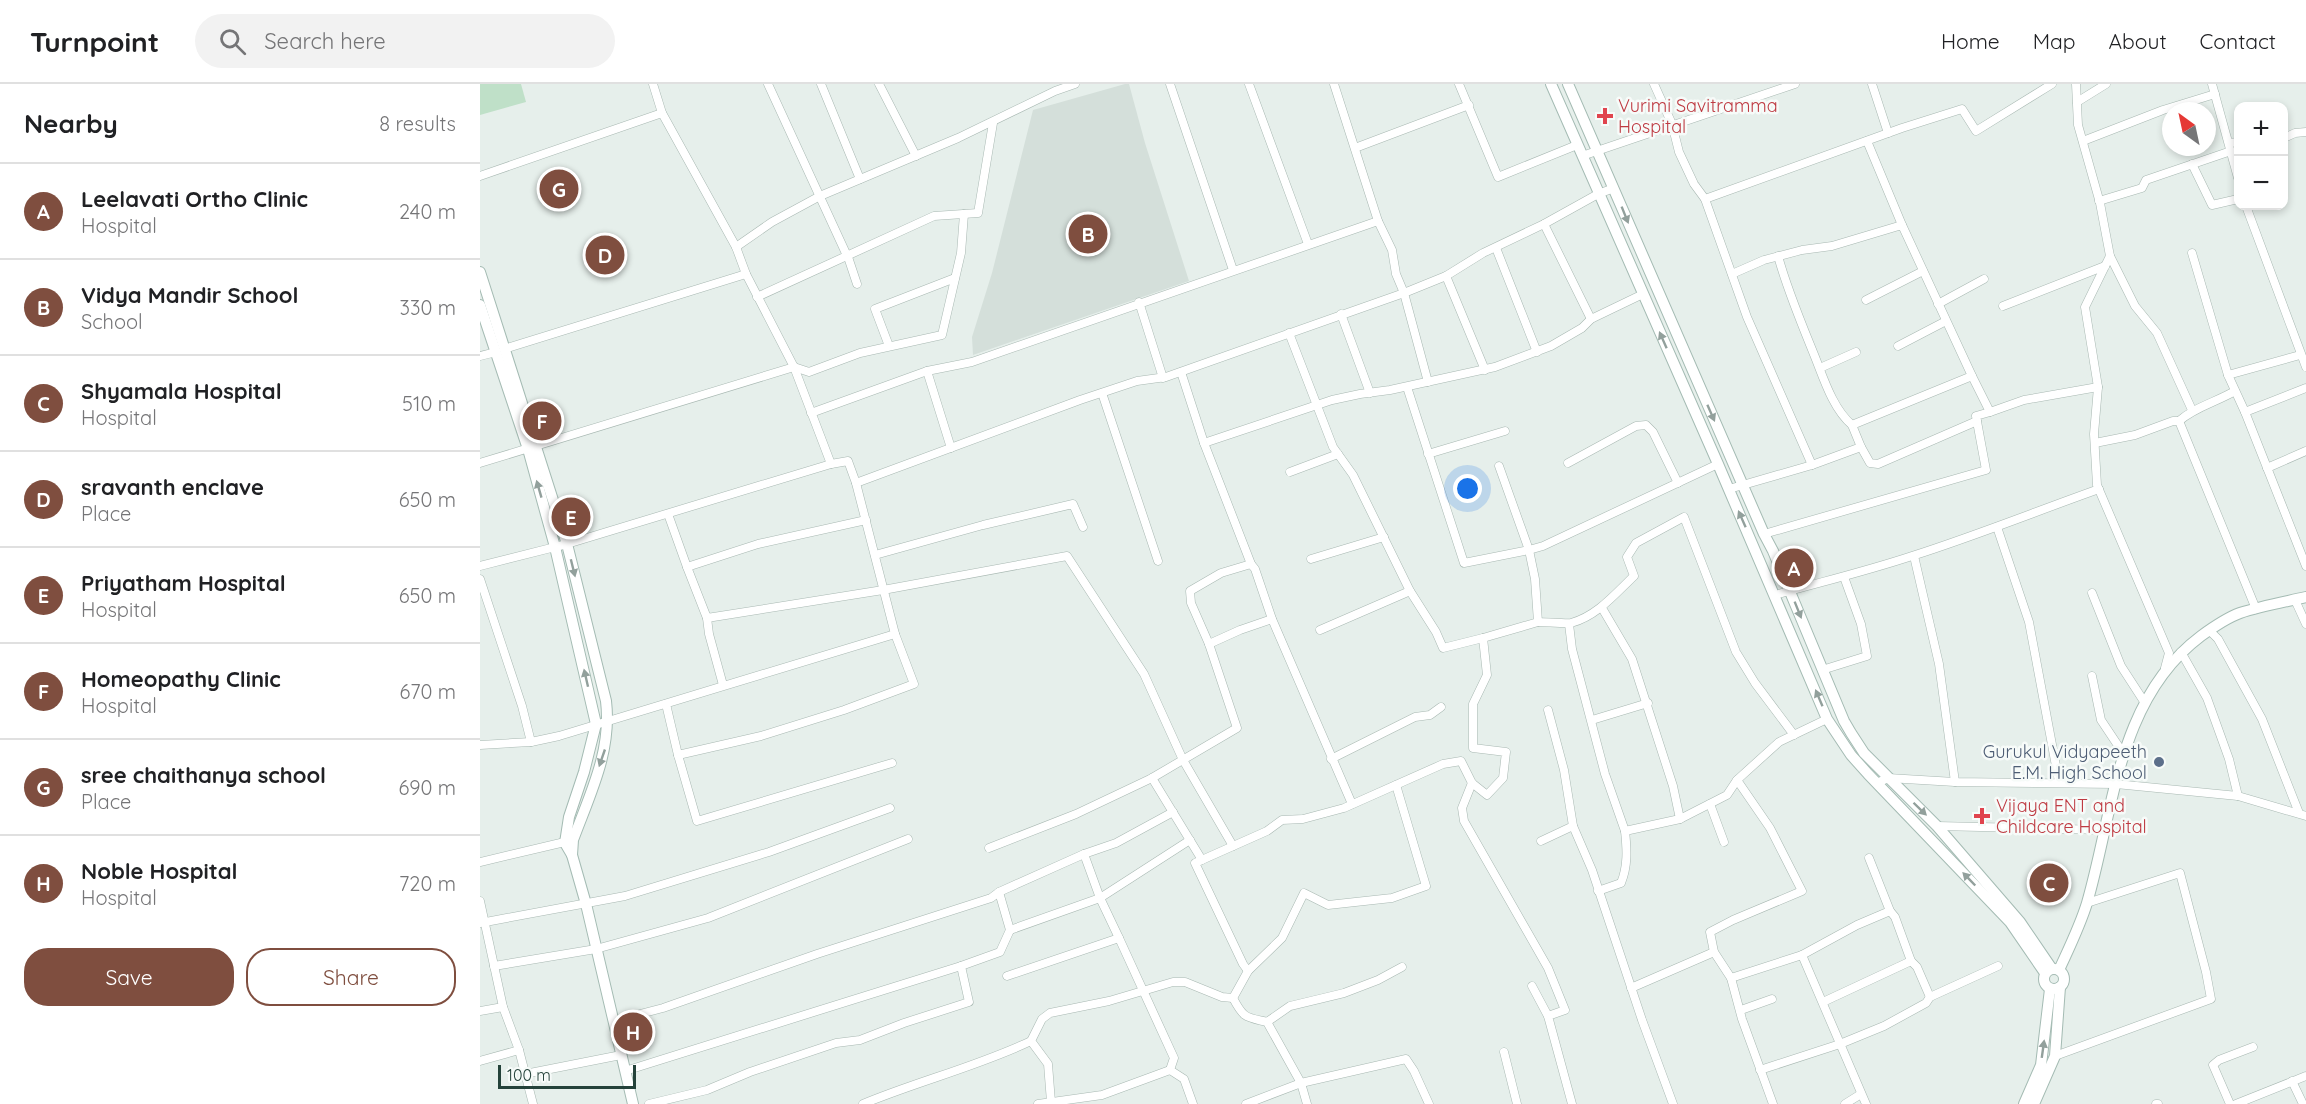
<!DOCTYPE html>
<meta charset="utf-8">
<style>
body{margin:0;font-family:Quicksand,sans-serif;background:#f2f2f2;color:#202124}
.controls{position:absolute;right:18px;top:18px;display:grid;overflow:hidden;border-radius:12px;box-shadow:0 3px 9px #0003}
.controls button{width:54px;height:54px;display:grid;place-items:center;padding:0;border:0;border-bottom:2px solid #e0e0e0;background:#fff;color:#202124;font:30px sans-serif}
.compass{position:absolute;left:1682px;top:18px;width:54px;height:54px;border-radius:50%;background:#fff;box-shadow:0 3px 9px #0003;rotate:327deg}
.scale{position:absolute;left:18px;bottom:15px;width:138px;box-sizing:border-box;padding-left:6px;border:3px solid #24423a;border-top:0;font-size:16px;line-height:21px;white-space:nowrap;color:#24423a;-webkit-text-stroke:4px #f7fbf9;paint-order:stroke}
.you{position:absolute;left:988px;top:405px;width:21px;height:21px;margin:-15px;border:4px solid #fff;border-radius:50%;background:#1a73e8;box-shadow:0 0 0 9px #1a73e833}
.badge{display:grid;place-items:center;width:39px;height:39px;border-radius:50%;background:#7f4e3f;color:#fff;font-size:20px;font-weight:700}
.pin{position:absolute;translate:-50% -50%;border:3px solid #fff;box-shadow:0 2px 6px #0006}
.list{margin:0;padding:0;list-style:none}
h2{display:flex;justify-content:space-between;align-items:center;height:78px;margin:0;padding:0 24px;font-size:26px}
h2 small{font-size:20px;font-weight:400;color:#757577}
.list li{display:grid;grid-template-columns:39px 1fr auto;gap:18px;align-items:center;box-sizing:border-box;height:96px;padding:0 24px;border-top:2px solid #e0e0e0}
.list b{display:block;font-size:22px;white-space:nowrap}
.list p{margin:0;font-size:20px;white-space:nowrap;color:#757577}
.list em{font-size:20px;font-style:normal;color:#757577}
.actions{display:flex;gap:12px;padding:18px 24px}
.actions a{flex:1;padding:14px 0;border:2px solid #7f4e3f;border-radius:24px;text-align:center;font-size:21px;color:#7f4e3f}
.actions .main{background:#7f4e3f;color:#fff}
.icon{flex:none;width:33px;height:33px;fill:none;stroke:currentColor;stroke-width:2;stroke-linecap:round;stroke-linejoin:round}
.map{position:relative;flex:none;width:1826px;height:1020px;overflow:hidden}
header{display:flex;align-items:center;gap:36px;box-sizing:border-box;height:84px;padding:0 30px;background:#fff;border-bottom:2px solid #e0e0e0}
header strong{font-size:28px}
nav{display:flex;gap:33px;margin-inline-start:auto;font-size:21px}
.search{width:420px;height:54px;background:#f2f2f2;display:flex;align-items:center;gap:15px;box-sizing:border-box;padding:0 21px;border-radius:33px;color:#757577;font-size:22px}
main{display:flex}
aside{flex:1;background:#fff}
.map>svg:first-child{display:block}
.built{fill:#d4dfda}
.green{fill:#bfe0c8}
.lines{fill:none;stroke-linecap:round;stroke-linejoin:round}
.minor-casing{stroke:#a8b8b2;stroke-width:9}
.secondary-casing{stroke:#a4bbb3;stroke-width:12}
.minor{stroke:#fff;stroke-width:8}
.secondary{stroke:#fff;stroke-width:10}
.oneway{fill:#92a09c}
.health-dot{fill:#e0444e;stroke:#f7fbf9;stroke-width:2}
.service-dot{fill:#5c6f8a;stroke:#f7fbf9;stroke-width:2}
.labels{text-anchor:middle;stroke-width:5;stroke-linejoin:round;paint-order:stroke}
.health-label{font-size:18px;fill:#be3a42;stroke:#f7fbf9;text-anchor:start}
.service-label{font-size:18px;fill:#4e5e75;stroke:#f7fbf9;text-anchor:end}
</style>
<header>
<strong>Turnpoint</strong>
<div class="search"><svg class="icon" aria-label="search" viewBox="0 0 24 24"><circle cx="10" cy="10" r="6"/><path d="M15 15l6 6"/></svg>Search here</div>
<nav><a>Home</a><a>Map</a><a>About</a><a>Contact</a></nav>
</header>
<main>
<aside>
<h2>Nearby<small>8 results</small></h2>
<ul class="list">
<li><span class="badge">A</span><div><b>Leelavati Ortho Clinic</b><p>Hospital</p></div><em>240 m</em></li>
<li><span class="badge">B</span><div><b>Vidya Mandir School</b><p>School</p></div><em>330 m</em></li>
<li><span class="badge">C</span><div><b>Shyamala Hospital</b><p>Hospital</p></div><em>510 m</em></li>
<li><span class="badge">D</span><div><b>sravanth enclave</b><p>Place</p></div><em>650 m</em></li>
<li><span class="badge">E</span><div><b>Priyatham Hospital</b><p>Hospital</p></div><em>650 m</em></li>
<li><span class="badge">F</span><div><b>Homeopathy Clinic</b><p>Hospital</p></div><em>670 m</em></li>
<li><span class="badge">G</span><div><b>sree chaithanya school</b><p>Place</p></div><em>690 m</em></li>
<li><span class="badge">H</span><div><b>Noble Hospital</b><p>Hospital</p></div><em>720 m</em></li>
</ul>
<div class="actions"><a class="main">Save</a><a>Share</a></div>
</aside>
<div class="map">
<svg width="1826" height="1020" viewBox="0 0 1826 1020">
<rect width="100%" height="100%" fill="#e6efeb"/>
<polygon class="built" points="645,0 649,0 665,59 709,197 493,271 492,253 512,189 553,26"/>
<polygon class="green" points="0,0 41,0 46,18 0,31"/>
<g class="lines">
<g class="minor-casing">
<g id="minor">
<polyline points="173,0 182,29"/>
<polyline points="288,0 369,176 377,200"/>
<polyline points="341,0 380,95"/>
<polyline points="399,0 436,72"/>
<polyline points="690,0 753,186"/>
<polyline points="769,0 828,160"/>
<polyline points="854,0 898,137 912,166 916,190 924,209 948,298"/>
<polyline points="979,0 1018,93 1097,61"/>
<polyline points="1174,0 1192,40 1199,68 1214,100 1225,115 1267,233 1332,381 1249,405"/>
<polyline points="1392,0 1408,49"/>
<polyline points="1596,0 1598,41 1620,119 1630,172 1605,223 1618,303 1614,350 1617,401 1689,569 1685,584"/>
<polyline points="1732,0 1758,94"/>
<polyline points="1597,18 1626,0"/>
<polyline points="1804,54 1815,49 1826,48"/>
<polyline points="1387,57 1422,141"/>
<polyline points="1603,57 1683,26 1735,10"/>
<polyline points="1749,59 1758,58"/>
<polyline points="875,64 989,21"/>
<polyline points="1102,72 1315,0"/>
<polyline points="1712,80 1732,121 1758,115"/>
<polyline points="0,92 182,29 256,163"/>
<polyline points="1225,115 1422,44 1482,25 1496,47 1572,0"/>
<polyline points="1619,117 1662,104 1666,96 1751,67"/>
<polyline points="1766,122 1826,283"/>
<polyline points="1064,140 1111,235"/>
<polyline points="1016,164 1057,268"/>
<polyline points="1712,169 1748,291 1765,328 1826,482"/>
<path d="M1298 172C1307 205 1320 236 1333 268 1343 292 1352 324 1372 341"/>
<polyline points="1630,172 1655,222 1677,249 1712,326"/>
<polyline points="1252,190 1284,176 1322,166 1352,162 1422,141 1492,292 1372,341 1381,363 1332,381"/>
<polyline points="966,192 1005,286"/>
<polyline points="277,213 454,132 498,129 513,39"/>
<polyline points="1386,216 1443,187"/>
<polyline points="659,218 683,294"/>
<polyline points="1458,220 1504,195"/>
<polyline points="1523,222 1625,182"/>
<polyline points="861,230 890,309"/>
<polyline points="409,262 395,225 475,194"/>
<polyline points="1418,262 1466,237"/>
<polyline points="24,265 266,190 256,163 292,138 340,112 478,54 575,7 595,0"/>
<polyline points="0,272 16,268"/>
<polyline points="314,283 329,288 380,269 462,251 481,169 484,130"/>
<polyline points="1340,284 1376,268"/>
<polyline points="447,287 471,364"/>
<polyline points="701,288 724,359 852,316 880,310 910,306 1015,283 1071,262 1102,244 1111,235 1163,210"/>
<polyline points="1748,291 1820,271"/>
<polyline points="927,303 984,479 1049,466 1063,462 1238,380"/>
<polyline points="622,309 678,477"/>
<polyline points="1510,328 1544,316 1618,303"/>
<polyline points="1765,328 1826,304"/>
<polyline points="331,329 447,287 492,278 898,137"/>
<polyline points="1699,337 1776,525"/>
<polyline points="724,359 771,480 775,485 792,535 872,720"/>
<path d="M1615 359 1655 351 1693 337H1699C1715 323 1736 318 1755 307"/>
<polyline points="1381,363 1390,379 1398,380 1497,337"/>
<polyline points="948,370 1025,347"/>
<polyline points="0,379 314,283 266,190"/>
<polyline points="1088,379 1156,342 1166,341 1173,348 1198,399"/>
<polyline points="351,380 368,377 376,399 600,316 657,297 686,293 924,209 966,192 1003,169 1064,140 1118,110 1134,104"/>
<polyline points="1787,384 1826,367"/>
<polyline points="810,388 858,370"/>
<polyline points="188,430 207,483"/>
<polyline points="386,436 278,460 207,483 227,534 403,506 587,472 664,590 703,676 753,762"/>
<polyline points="1517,443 1549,538 1579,698"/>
<polyline points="1284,450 1506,386 1496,332 1510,328 1492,292"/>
<polyline points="395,471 503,441 593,420 603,443"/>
<polyline points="1434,472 1459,580 1475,698"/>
<polyline points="831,475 904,453"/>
<polyline points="0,482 87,460 351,380 314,283"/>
<polyline points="0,495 42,622 51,658"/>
<polyline points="1612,509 1641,582 1665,619"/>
<path d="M1295 511C1341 498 1387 487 1432 472 1495 452 1557 427 1619 405"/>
<polyline points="1815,516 1826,540"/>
<polyline points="1122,524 1152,575 1193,702 1200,735"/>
<polyline points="227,534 229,550 243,601"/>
<path d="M1058 538C1065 538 1088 540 1091 539 1117 532 1135 510 1154 492L1147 473 1156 459 1204 433 1256 568 1275 599 1314 651"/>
<polyline points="1089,540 1092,565 1125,690 1145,747"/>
<polyline points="840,546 930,507"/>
<polyline points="1729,546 1738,555 1782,635 1819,729"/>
<polyline points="1003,554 1058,538 1055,495 1049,466 1019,382"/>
<polyline points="729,560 760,546 792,535"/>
<polyline points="1701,568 1727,614 1749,675 1758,712"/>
<polyline points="1342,586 1387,572 1381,540 1364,493"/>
<polyline points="1612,592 1621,636 1643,669"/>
<polyline points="186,620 198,671 281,652 364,626 434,600 415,550"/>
<polyline points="1068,626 1084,686 1093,742 1112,786 1162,936 1193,1020"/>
<polyline points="1112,636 1168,619"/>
<polyline points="0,661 51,658 79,652 415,550 376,399"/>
<polyline points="198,671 217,737 412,679"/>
<polyline points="851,675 935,633 950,631 961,623"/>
<polyline points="672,694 722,776"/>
<polyline points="1257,696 1290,744 1322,807 1253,836 1230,848 1234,868 1251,894 1262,935 1293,1020"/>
<polyline points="992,699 982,724 984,737 1068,884 1085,926 1068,932 1092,1020"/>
<polyline points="1397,699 1408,694 1475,698 1636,700 1758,712 1826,732"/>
<polyline points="1230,720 1244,758"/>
<polyline points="1457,742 1625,746"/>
<polyline points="1061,757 1093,742"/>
<polyline points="509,764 596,730 672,694 757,644 729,560 711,519 710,507 741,489 771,480"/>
<polyline points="1389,774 1410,827 1415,833 1431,877 1437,883 1450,913"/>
<polyline points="0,778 89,757"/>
<path d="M1118 807 1141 799C1148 782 1147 765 1145 747L1200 735 1247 711 1257 696 1299 658 1347 635"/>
<polyline points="519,808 604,770 636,759 693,728"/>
<polyline points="0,817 23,923 39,966 53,1020"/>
<polyline points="0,839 145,812 289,768 410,724"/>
<polyline points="530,846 620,814 604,770"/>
<polyline points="639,854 694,974 690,986 704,995 713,1020"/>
<polyline points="1322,871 1386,1020"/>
<polyline points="14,882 116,865 228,834 428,755"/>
<polyline points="768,887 763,880 715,779 787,747 802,736 823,735 864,724 963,680 981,677 992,699 1007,711 1023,694 1026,668 993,664 993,620 1007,591 1003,554 963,564 956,548 930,507 873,391 853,363 809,249"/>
<polyline points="527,892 639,854 620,814 710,756"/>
<polyline points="1251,894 1322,871 1377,841 1410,827"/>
<polyline points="1052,902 1068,932"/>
<polyline points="1151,904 1234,868"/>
<polyline points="753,914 768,887 802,854 824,809 848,821 912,814 946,802 916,701"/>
<path d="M753 914C764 935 766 933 787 938L821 999 827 1020"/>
<polyline points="1343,918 1431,877"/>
<polyline points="1261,926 1292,915"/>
<polyline points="0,927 23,923"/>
<polyline points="133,937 183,924 337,870 511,814 519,808 530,846 520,868 481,882 489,918 424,939 380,956 356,959 270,988 227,1006 169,1020"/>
<polyline points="787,938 810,922 864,909 898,896 922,883"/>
<polyline points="1024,968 1037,1020"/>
<polyline points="1575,972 1731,915 1726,888 1700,789 1607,819"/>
<polyline points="0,977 39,966"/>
<polyline points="1280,986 1360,960 1404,942 1446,919 1450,913 1518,882"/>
<polyline points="145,987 481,882"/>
<polyline points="45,990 141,971"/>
<polyline points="1812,997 1823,1020"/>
<polyline points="571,1018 568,980 551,957 562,935 570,929 629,917 693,898 705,898 742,913 753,914"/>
<path d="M383 1020C438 997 496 983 551 957"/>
<polyline points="558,1020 622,1011 690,986"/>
<polyline points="766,1020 821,999 926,975 934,987 949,1020"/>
<polyline points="1365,1020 1381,1010"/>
<polyline points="1676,1020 1678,1020"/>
<polyline points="1750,1020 1733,981 1739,976 1773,963"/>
<polyline points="1756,1020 1826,992"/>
</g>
</g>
<g class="secondary-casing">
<g id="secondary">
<polyline points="1071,0 1238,380 1347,635 1371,671 1388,690 1530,838 1565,889"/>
<polyline points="1088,0 1284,450 1293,467 1364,637 1371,649 1384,669 1457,742 1540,838 1572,885"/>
<path d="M0 188 87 460 126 617C132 667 110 710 93 756L92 771"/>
<polyline points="0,221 48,365 75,463 116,640 104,688 89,733 85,759 92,771 106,820 153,1020"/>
<circle cx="1574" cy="895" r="10"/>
<path d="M1579 886C1589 864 1600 842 1607 819 1634 726 1637 615 1721 552 1732 544 1746 534 1760 529 1781 522 1804 518 1826 513"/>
<polyline points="1544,1020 1561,981 1570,905"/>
<polyline points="1554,1020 1575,972 1580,903"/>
</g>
</g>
<use href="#minor" class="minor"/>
<use href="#secondary" class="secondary"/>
</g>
<defs><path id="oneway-solid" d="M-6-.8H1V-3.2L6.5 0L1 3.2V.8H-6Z" transform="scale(1.5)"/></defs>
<g class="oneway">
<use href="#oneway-solid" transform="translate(1145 131) rotate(68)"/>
<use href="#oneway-solid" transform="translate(1183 256) rotate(-114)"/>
<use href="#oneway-solid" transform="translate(1231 329) rotate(66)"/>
<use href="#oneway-solid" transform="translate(59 405) rotate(-106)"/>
<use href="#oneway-solid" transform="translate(1262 435) rotate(-114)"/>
<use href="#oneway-solid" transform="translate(93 484) rotate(76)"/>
<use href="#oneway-solid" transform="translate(1318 526) rotate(68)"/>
<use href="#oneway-solid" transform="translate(106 594) rotate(-103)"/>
<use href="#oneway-solid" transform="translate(1339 614) rotate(-113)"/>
<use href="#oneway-solid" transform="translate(122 674) rotate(109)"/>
<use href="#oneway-solid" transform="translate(1440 725) rotate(44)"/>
<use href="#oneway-solid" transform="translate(1489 795) rotate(-134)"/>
<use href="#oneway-solid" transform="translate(1563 965) rotate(-82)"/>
</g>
<g class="health-dot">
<path d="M1122 23h6v6h6v6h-6v6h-6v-6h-6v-6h6z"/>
<path d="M1499 723h6v6h6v6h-6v6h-6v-6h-6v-6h6z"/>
</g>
<circle class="service-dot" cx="1679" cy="678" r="6"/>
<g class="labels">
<g class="health-label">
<text x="1138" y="28">Vurimi Savitramma<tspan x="1138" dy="21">Hospital</tspan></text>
<text x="1516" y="728">Vijaya ENT and<tspan x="1516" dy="21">Childcare Hospital</tspan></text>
</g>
<g class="service-label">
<text x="1667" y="674">Gurukul Vidyapeeth<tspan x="1667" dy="21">E.M. High School</tspan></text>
</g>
</g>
</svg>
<div class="controls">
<button>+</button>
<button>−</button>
</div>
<svg class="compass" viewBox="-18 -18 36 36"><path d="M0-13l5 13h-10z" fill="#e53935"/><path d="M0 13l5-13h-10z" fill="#757577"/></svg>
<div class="scale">100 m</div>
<div class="you"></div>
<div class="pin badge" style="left:1314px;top:484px">A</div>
<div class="pin badge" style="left:608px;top:150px">B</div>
<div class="pin badge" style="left:1569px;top:799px">C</div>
<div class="pin badge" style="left:125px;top:171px">D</div>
<div class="pin badge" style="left:91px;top:433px">E</div>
<div class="pin badge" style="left:62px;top:337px">F</div>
<div class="pin badge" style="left:79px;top:105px">G</div>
<div class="pin badge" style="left:153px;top:948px">H</div>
</div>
</main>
